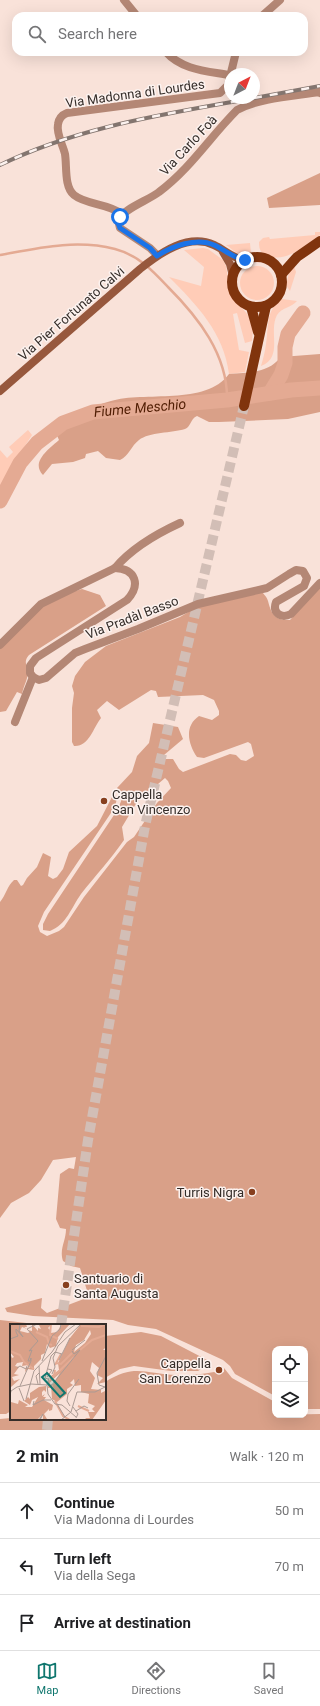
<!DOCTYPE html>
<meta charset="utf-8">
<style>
body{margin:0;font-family:Roboto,sans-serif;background:#f2f2f2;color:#202124}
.controls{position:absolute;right:12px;bottom:12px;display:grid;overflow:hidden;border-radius:8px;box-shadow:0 4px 16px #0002}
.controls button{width:36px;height:36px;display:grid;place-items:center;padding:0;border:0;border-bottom:1px solid #e0e0e0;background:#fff;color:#202124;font:20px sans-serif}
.compass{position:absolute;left:224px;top:68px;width:36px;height:36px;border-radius:50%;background:#fff;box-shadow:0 4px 16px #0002;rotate:42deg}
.stop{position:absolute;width:12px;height:12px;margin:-9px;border:3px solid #1a73e8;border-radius:50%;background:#fff}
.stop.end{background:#1a73e8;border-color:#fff;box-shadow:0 1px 4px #0008}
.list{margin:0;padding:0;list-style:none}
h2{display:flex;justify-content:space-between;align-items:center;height:52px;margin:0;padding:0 16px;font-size:17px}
h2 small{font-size:13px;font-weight:400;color:#757577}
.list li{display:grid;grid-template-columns:26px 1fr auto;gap:12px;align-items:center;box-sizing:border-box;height:56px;padding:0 16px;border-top:1px solid #e0e0e0}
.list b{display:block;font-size:15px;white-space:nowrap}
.list p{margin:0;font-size:13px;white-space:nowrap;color:#757577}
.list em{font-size:13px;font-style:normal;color:#757577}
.icon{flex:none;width:22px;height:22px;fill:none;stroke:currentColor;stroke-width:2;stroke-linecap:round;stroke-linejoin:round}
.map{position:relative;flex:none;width:320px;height:1430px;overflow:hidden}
.search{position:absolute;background:#fff;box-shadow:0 4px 16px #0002;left:12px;right:12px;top:12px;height:44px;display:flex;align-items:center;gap:10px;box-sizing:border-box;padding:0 14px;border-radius:12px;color:#757577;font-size:15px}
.sheet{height:220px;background:#fff}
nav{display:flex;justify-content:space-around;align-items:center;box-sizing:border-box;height:56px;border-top:1px solid #e0e0e0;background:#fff;font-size:11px;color:#757577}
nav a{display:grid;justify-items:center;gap:2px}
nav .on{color:#0f766e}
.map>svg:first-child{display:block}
.green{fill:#ffccb7}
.forest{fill:#d9a088}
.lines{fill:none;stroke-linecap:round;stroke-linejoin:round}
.stream{stroke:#e4aa93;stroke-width:2.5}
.river{stroke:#e4aa93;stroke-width:15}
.primary-tunnel{stroke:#d2beb6;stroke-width:10;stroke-dasharray:10 5;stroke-linecap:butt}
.street{stroke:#b48775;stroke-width:8}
.secondary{stroke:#97583d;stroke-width:8}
.primary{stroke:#80340d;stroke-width:10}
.rail-casing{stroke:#83756f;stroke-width:4}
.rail{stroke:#fcf2ef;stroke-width:2.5;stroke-dasharray:8;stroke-linecap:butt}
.route{stroke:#1a73e8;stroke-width:5}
.poi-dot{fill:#873f1e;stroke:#fcf2ef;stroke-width:1.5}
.labels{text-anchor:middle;stroke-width:3;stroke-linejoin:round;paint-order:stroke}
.street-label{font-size:13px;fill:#352d29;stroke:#fcf2ef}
.poi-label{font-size:13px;fill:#352d29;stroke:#fcf2ef;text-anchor:start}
.water-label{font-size:14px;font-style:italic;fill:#501d03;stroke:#fcf2ef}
.inset-river{fill:none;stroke:#e4aa93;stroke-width:2}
.inset-road{fill:none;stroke:#ab9a93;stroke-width:1}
.view{fill:#0f766e;fill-opacity:0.15;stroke:#0f766e;stroke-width:2}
.inset-edge{fill:none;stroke:#352d29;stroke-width:2}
</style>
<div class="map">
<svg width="320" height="1430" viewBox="0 0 320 1430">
<rect width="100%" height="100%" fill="#f9e2d9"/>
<g class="green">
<path d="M315 232H320V235C306 244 287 263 269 256 261 253 259 251 259 242L263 238 269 237 270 239 315 235Z"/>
<path d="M250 243 251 253C241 260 234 250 226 245Z"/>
<path d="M203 248 208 249 223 260 226 266 231 295 248 315 253 329 252 341 245 343 237 313 233 314 239 350 249 352 245 372 229 374C224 333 197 305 169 277L201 286 204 267 184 250Z"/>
<circle cx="257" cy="283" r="17"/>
<polygon points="294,266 296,272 290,291 286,285 289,273"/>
<path d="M282 299 297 301C291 308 282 307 277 315 268 332 284 357 261 366 263 359 265 352 266 344 269 327 265 310 282 299Z"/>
<polygon points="28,430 32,435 8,472 0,487 0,450 7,458 13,452 9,447"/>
</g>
<g class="forest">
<polygon points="320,173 320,205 269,208 267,198"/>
<path d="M320 354V412L288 419 219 422H209L197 416C190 419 191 427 185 429 172 433 149 432 139 440 131 446 129 456 120 460L106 458 98 451 86 454 85 458 73 462 52 464 43 475C30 462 50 448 59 440L55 431C72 419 90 406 111 401 144 391 206 406 229 374 249 372 267 374 281 357Z"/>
<path d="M320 586V1409H305V1349H275V1396L235 1374 230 1366 223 1360 156 1329 128 1325 113 1320 33 1316 7 1312 5 1308 42 1298 41 1308 47 1313 89 1297 80 1268 71 1266 63 1261C59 1249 66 1241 66 1229L60 1228 56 1219 60 1174 69 1168 74 1169 76 1157 53 1160 41 1180 29 1193 11 1203 0 1218V902C6 895 7 886 14 880H17L21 886 23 885 27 878 37 867 43 853 51 857 48 876 53 879 57 877 63 869 69 852 97 826 113 795H115L117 798 115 807 44 912 38 926 40 932 47 936 59 931 64 927 84 897 127 842 134 837 157 803 171 788 168 781 165 778 137 802 122 827 124 840C111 859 95 876 81 894 71 908 67 924 50 931L43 930V924L48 914 118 809 123 796 117 788 132 772 137 756 149 743 153 723 178 727 183 739 164 755 166 759H173L179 769 183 772 230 754 236 755 241 760 246 761 254 756 251 744 248 742 204 758 197 757C188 744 184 726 199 716L212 720 219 715V711L214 700 203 695 158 697 156 691 151 690 119 710 107 701 97 710 101 718C93 728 89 747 74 746L72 742V708L74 693 72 686 75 676 85 662 106 646 180 617 195 608 260 590C263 593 267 597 268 601 271 613 275 621 290 620Z"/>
<path d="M82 589 100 595 106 606 29 655C22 663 29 666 28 674 27 680 23 688 22 694L17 692 6 711 0 712V648L41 606 69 593Z"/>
<polygon points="0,1320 44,1325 11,1325 11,1411 6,1414 0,1414"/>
<polygon points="141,1332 161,1336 211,1362 198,1371 171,1371 134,1366 120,1369 105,1378 105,1336"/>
<path d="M224 1368 232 1378 275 1402V1415L320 1414V1430H0V1419L11 1418 105 1419V1382C135 1363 145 1374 177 1375 189 1376 202 1374 214 1372L219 1374 224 1372Z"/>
</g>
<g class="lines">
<path class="stream" d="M0 255C38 248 76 239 115 249 138 255 152 270 168 287 198 317 228 355 227 400"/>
<g class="river">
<polyline points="270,393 281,375 285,363 285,347 288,334 303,313"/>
<path id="s1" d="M0 501 20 463 37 443 63 423 93 412 227 400 291 390 320 388"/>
</g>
<g class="primary-tunnel">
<polyline points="61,1325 88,1140 145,826 244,406"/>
<polyline points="47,1430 48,1419"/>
</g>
<g class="street">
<polyline points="124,0 137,16"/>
<polyline points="262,16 280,0"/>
<path d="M166 52C182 70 207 71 229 75"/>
<path d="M122 214C108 203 86 205 74 195 64 187 67 166 65 154 63 145 56 134 58 124 59 118 62 115 67 113L220 93 228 85 236 52"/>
<path d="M157 255 150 248 120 228 118 220C123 209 149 200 159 192 190 169 210 137 237 110 259 98 294 96 319 92L320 93"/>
<path d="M115 568C136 569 141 585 127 600L36 658 30 666V673L33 677 39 680 46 678 75 653 85 649 138 629 198 604 267 588 289 574 296 570 303 571 307 578 304 586 276 602C272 613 281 619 291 614L320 583"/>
<path d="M0 645 41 604 115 568C132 548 156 534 180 523"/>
<polyline points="15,722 33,677"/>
</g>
<g class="secondary">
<polyline points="223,252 230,264 233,276"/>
<path d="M0 391 140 269C160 253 188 233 214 245 225 250 233 259 245 260"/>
</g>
<g class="primary">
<circle cx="257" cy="282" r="25"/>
<polyline points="281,275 297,257 320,241"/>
<polyline points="251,307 258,332"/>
<polyline points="244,406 266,306"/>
</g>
<g class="rail-casing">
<g id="rail">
<polyline points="254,98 320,86"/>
<path d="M0 165C80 126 167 114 254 98"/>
</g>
</g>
<use href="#rail" class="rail"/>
</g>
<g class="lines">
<path class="route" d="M120 217 118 223 120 228 150 248 157 256C172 246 197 237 214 245 225 250 233 258 245 260"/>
</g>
<g class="poi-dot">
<circle cx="104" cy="801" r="4"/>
<circle cx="252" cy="1192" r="4"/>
<circle cx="66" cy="1285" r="4"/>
<circle cx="219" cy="1370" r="4"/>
</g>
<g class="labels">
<g class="street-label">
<text transform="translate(135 93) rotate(-8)" y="5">Via Madonna di Lourdes</text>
<text transform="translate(188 145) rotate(-47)" y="5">Via Carlo Foà</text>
<text transform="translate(71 313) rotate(-41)" y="5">Via Pier Fortunato Calvi</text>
<text transform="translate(132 617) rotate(-21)" y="5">Via Pradàl Basso</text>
</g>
<g class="poi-label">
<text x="112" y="799">Cappella<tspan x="112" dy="15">San Vincenzo</tspan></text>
<text x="244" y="1197" text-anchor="end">Turris Nigra</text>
<text x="74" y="1283">Santuario di<tspan x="74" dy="15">Santa Augusta</tspan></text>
<text x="211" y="1368" text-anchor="end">Cappella<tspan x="211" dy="15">San Lorenzo</tspan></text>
</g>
<g class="water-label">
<text dy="5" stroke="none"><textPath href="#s1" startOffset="181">Fiume Meschio</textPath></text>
</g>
</g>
<g transform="translate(10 1324)">
<rect width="96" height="96" fill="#f9e2d9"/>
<path d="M0 0H16L17 3H14L17 5 12 3 10 7 18 9 20 8 18 6 22 7V0L28 7V4L31 5 29 1 42 0 38 4 40 6 41 3V9L47 8 52 0H60L48 13 46 22 40 24 37 20 35 29 31 31V35L24 42V46L18 45 15 48 16 43 20 44 18 41 12 42 13 38 7 39 5 42 9 43 4 50 9 51 2 53 4 57 10 55 1 63 0 29 2 34 4 33 0 28ZM71 0H92L90 3 96 0V23L93 26H96V58L87 60 93 54 87 51 89 44 82 38 80 47 85 54 81 65 91 66V69L95 67 96 76 82 96H78L75 94H80L78 88H85L82 85 85 82 78 79 79 70 71 68V61L65 62 64 55 60 59 63 61 57 65V70L47 78 42 75 41 61 44 66 42 62 50 49 39 59 41 52 49 46 48 39 60 14ZM80 6 81 10 75 19 64 28 66 21 74 16ZM36 62V68L34 66 32 68V72L35 70 33 73H36L34 76 43 81 42 86 39 87V85L34 90 37 95 33 96V90L27 96H0L1 78 8 80 9 76 18 81 15 83H22L28 73 22 76 20 81 14 77 18 73 20 75V69L29 63Z" fill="#d9a088" fill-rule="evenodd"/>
<path class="inset-river" d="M41 0 40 11 48 15M71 2 89 3 96 0M26 8 37 13 39 20 42 21M70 26 82 16 96 11M0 27 10 31 14 38 24 45M46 39 51 40 62 29M45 41 51 30M44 52 64 33M39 64V58L44 52 45 46M45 77 53 92 60 96M68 82 79 87"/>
<path class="inset-road" d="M0 15 8 12 6 8V5L13 13 9 7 10 0M62 26 75 16M49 36 60 14M32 37 42 12 50 5 51 0M29 42 30 60M7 44 10 42 16 45 17 42M42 50 45 43 43 34 48 22 71 0M37 53 42 46 38 45M38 55 35 54 41 32 45 28 52 30M28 60 26 52 29 49M41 60V62L70 26 64 30 62 27M37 61 38 70 45 80 52 81 66 93M10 62 21 37V34L20 37H18L22 26 19 27 28 17 17 5 27 0M95 63 89 61 87 49 96 32M9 64 14 77M0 71 1 67 7 63 21 60 37 61 39 54M16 75 24 47 42 28 55 8 66 0M24 77 23 81 33 76H41M47 80 55 93M60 82 57 77 58 70 69 55M63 83 68 90 66 94M66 87 74 82 78 84M61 88 67 68H85L95 63M29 96 33 90 30 96M51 96 61 88"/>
<path class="view" d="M37 49 55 69 50 73 32 53Z"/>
<rect width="96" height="96" class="inset-edge"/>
</g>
</svg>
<div class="controls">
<button><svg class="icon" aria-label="locate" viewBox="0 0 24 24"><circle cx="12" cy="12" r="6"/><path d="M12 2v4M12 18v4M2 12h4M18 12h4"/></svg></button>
<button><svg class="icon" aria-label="layers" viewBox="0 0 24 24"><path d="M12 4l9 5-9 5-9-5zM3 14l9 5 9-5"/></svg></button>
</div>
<svg class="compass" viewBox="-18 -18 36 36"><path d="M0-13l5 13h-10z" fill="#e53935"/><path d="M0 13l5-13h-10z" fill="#757577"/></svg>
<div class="stop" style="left:120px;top:217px"></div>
<div class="stop end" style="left:245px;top:260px"></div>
<div class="search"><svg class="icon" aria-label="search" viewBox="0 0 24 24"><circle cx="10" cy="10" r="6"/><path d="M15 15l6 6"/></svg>Search here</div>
</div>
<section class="sheet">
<h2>2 min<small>Walk · 120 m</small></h2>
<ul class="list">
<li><svg class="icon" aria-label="ahead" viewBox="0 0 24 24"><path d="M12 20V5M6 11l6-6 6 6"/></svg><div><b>Continue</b><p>Via Madonna di Lourdes</p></div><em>50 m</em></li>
<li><svg class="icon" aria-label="left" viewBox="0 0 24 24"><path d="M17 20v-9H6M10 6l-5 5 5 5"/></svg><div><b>Turn left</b><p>Via della Sega</p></div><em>70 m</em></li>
<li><svg class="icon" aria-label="arrive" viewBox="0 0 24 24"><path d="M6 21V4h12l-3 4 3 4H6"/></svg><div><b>Arrive at destination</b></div></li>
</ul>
</section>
<nav>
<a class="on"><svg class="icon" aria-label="map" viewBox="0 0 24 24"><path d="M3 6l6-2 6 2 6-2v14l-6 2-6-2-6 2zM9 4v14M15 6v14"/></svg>Map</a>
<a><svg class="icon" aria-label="directions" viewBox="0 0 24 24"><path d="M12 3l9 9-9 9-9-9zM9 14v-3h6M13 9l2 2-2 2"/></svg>Directions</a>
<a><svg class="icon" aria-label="saved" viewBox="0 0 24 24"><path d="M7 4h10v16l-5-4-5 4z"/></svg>Saved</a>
</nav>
